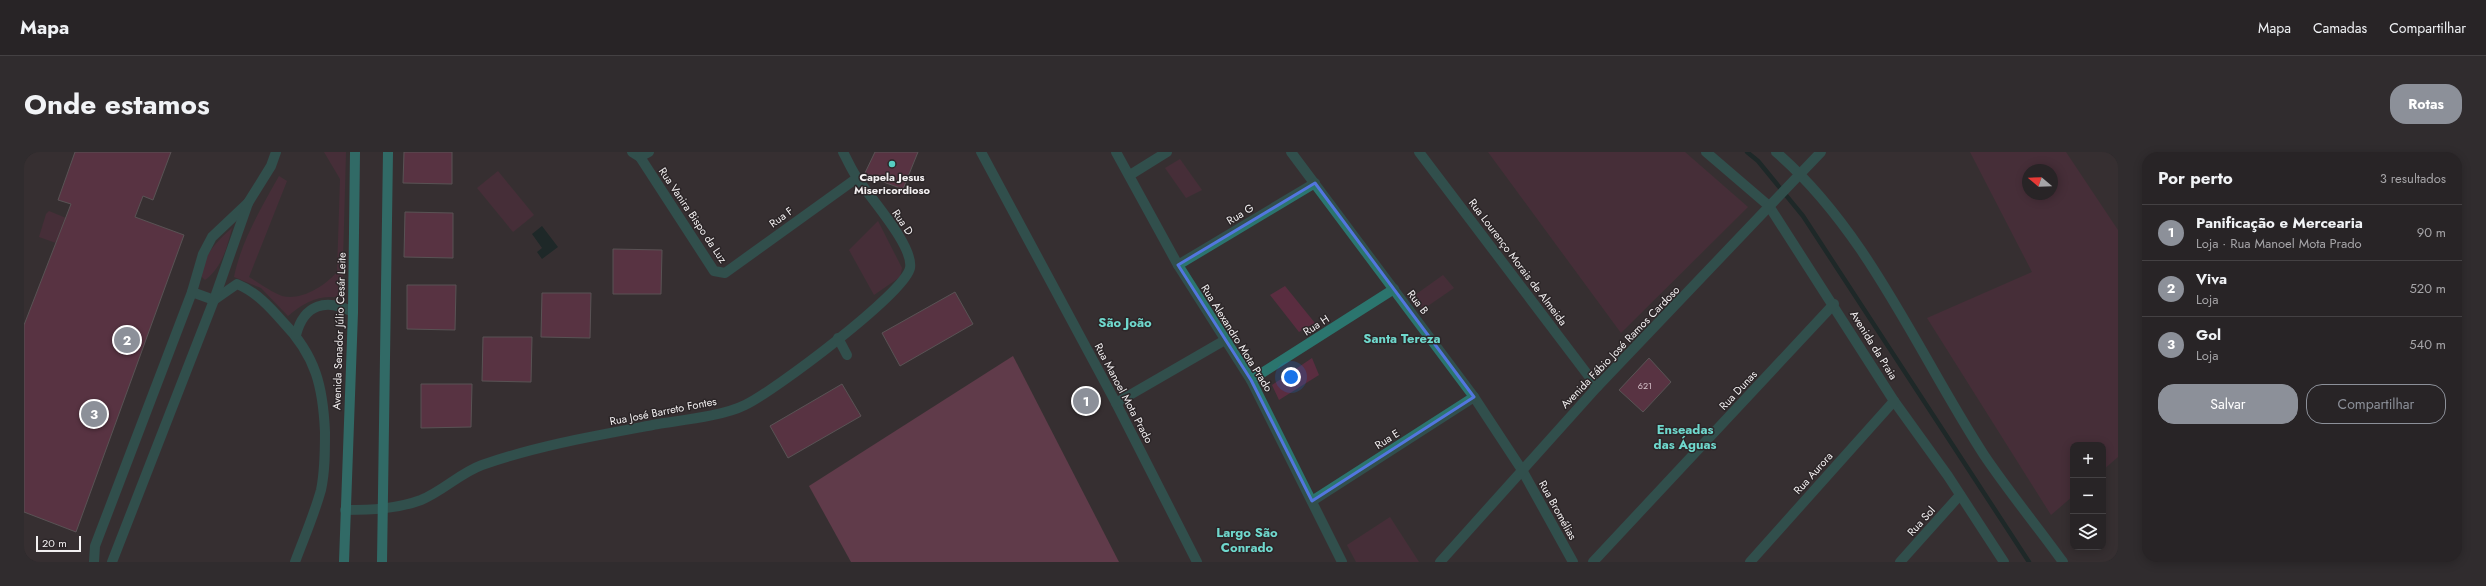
<!DOCTYPE html>
<html lang="pt">
<meta charset="utf-8">
<style>
body{margin:0;font-family:Jost,sans-serif;background:#302c2e;color:#f1f3f6}
.controls{position:absolute;right:12px;bottom:12px;display:grid;overflow:hidden;border-radius:8px;box-shadow:0 2px 10px #0003}
.controls button{width:36px;height:36px;display:grid;place-items:center;padding:0;border:0;border-bottom:1px solid #444143;background:#282426;color:#f1f3f6;font:20px sans-serif}
.compass{position:absolute;left:1998px;top:12px;width:36px;height:36px;border-radius:50%;background:#282426;box-shadow:0 2px 10px #0003;rotate:289deg}
.scale{position:absolute;left:12px;bottom:10px;width:45px;box-sizing:border-box;padding-left:4px;border:2px solid #f3f0f1;border-top:0;font-size:11px;line-height:14px;white-space:nowrap;color:#f3f0f1;-webkit-text-stroke:3px #2c2628;paint-order:stroke}
.you{position:absolute;left:1267px;top:225px;width:14px;height:14px;margin:-10px;border:3px solid #fff;border-radius:50%;background:#1a73e8;box-shadow:0 0 0 6px #1a73e833}
.badge{display:grid;place-items:center;width:26px;height:26px;border-radius:50%;background:#8c9099;color:#fff;font-size:13px;font-weight:700}
.pin{position:absolute;translate:-50% -50%;border:2px solid #fff;box-shadow:0 1px 4px #0006}
.list{margin:0;padding:0;list-style:none}
h2{display:flex;justify-content:space-between;align-items:center;height:52px;margin:0;padding:0 16px;font-size:17px}
h2 small{font-size:13px;font-weight:400;color:#a5a4a7}
.list li{display:grid;grid-template-columns:26px 1fr auto;gap:12px;align-items:center;box-sizing:border-box;height:56px;padding:0 16px;border-top:1px solid #444143}
.list b{display:block;font-size:15px;white-space:nowrap}
.list p{margin:0;font-size:13px;white-space:nowrap;color:#a5a4a7}
.list em{font-size:13px;font-style:normal;color:#a5a4a7}
.actions{display:flex;gap:8px;padding:12px 16px}
.actions a{flex:1;padding:9px 0;border:1px solid #8c9099;border-radius:16px;text-align:center;font-size:14px;color:#8c9099}
.actions .main{background:#8c9099;color:#fff}
.icon{flex:none;width:22px;height:22px;fill:none;stroke:currentColor;stroke-width:2;stroke-linecap:round;stroke-linejoin:round}
.map{position:relative;flex:none;width:2094px;height:410px;overflow:hidden;border-radius:16px}
header{display:flex;align-items:center;gap:24px;box-sizing:border-box;height:56px;padding:0 20px;background:#282426;border-bottom:1px solid #444143}
header strong{font-size:19px}
nav{display:flex;gap:22px;margin-inline-start:auto;font-size:14px}
.intro{display:flex;align-items:center;justify-content:space-between;box-sizing:border-box;height:96px;padding:0 24px}
h1{margin:0;font-size:28px}
.button{padding:10px 18px;border-radius:16px;background:#8c9099;color:#fff;font-size:14px;font-weight:700}
main{display:flex;gap:24px;padding:0 24px}
aside{flex:1;background:#282426;border-radius:16px;box-shadow:0 2px 10px #0003}
.map>svg:first-child{display:block}
.green{fill:#5a2d40;fill-rule:evenodd}
.forest{fill:#934a68}
.water{fill:#00201d}
.lines{fill:none;stroke-linecap:round;stroke-linejoin:round}
.stream{stroke:#00201d;stroke-width:4.5}
.building{fill:#803957;stroke:#837d7f}
.minor{stroke:#2b756e;stroke-width:10}
.major{stroke:#2cb2a7;stroke-width:10}
.marked{fill:none;stroke:#5276de;stroke-width:3;stroke-linejoin:round}
.poi-dot{fill:#57cec2;stroke:#2c2628;stroke-width:1.5}
.labels{text-anchor:middle;stroke-width:3;stroke-linejoin:round;paint-order:stroke}
.number-label{font-size:9px;fill:#d6c2ca}
.poi-label{font-size:11px;font-weight:bold;fill:#f3f0f1;stroke:#2c2628}
.street-label{font-size:11px;fill:#f3f0f1;stroke:#2c2628}
.quarter-label{font-size:13px;font-weight:bold;fill:#6fd8cd;stroke:#2c2628}
</style>
<header>
<strong>Mapa</strong>
<nav><a>Mapa</a><a>Camadas</a><a>Compartilhar</a></nav>
</header>
<div class="intro"><h1>Onde estamos</h1><a class="button">Rotas</a></div>
<main>
<div class="map">
<svg width="2094" height="410" viewBox="0 0 2094 410">
<rect width="100%" height="100%" fill="#363032"/>
<g class="green">
<path d="M300 0H322L318 146C296 142 280 150 264 164L237 136 210 125C217 90 237 56 255 24L263 29 225 125C235 131 247 140 258 144 277 149 301 134 313 120L316 27Z"/>
<polygon points="1464,0 1661,0 1724,55 1597,181"/>
<path d="M1946 0H2042L2094 78V305L2079 318V293H2049V344L2027 363 1903 166 2008 120ZM2004 18H2028V42H2004Z"/>
<polygon points="1156,7 1178,38 1162,46 1141,16"/>
<polygon points="474,19 510,63 489,80 453,36"/>
<polygon points="25,59 42,66 32,91 15,85 22,62"/>
<polygon points="854,69 878,116 876,125 850,143 825,98"/>
<path d="M208 76C203 95 198 116 181 128L178 125C177 105 194 88 208 76Z"/>
<polygon points="1419,123 1430,136 1398,158 1391,143"/>
<polygon points="1261,134 1291,171 1275,180 1246,143"/>
<polygon points="1288,206 1295,223 1255,248 1248,233"/>
<polygon points="1366,365 1395,410 1332,410 1323,393"/>
</g>
<polygon class="forest" points="989,204 1095,410 827,410 785,334"/>
<polygon class="water" points="518,74 534,95 518,107 513,100 518,96 508,82"/>
<g class="lines">
<polyline class="stream" points="1723,0 1734,9 1779,64 2005,410"/>
</g>
<g class="building">
<polygon points="51,0 147,0 129,48 119,44 111,65 160,83 52,380 0,360 0,173 47,52 34,48"/>
<polygon points="380,0 428,0 428,32 379,31"/>
<polygon points="851,0 894,0 879,37 840,23"/>
<polygon points="381,60 429,61 429,106 380,105"/>
<polygon points="589,97 638,98 637,142 589,142"/>
<polygon points="383,133 432,133 431,178 383,177"/>
<polygon points="931,140 949,172 876,214 858,181"/>
<polygon points="518,141 567,141 566,186 517,185"/>
<polygon points="459,185 508,185 507,230 458,229"/>
<polygon points="1625,206 1647,230 1619,260 1595,238"/>
<polygon points="397,232 448,232 447,275 397,276"/>
<polygon points="818,232 837,264 764,306 746,274"/>
</g>
<g class="lines">
<g class="minor">
<polyline points="608,0 616,5 690,119 701,121 833,26"/>
<polyline points="957,0 1092,251 1173,410"/>
<polyline points="1092,0 1154,113 1227,228 1318,410"/>
<polyline points="1267,0 1450,245 1498,318 1549,410"/>
<polyline points="1395,0 1573,235"/>
<polyline points="1682,0 1745,54 1870,249 1924,324 1980,410"/>
<path d="M1752 0C1844 79 1895 203 1960 303 1985 340 2013 374 2039 410"/>
<polyline points="616,5 625,0"/>
<polyline points="1106,23 1143,0"/>
<polyline points="1154,113 1291,31"/>
<path d="M168 140 190 148 213 132C232 140 245 154 259 170 292 204 299 235 301 280 301 300 301 319 297 338 290 363 280 386 271 410"/>
<path d="M272 183C280 152 302 146 329 160"/>
<polyline points="814,186 823,203"/>
<polyline points="1227,228 1370,137"/>
<polyline points="1092,251 1201,188"/>
<polyline points="1288,349 1450,245"/>
<path d="M321 358C347 358 373 357 397 348 419 339 436 321 458 313 515 293 575 283 634 272 659 268 699 264 721 253 749 240 881 141 886 116 890 94 846 46 834 27 828 19 824 9 819 0"/>
<polyline points="70,410 71,394 168,140 179,102 188,85 224,51"/>
<polyline points="88,410 190,148 224,51 247,14 252,0"/>
<polyline points="1416,410 1573,235 1797,0"/>
<polyline points="1569,410 1810,152"/>
<polyline points="1726,410 1870,249"/>
<polyline points="1876,410 1936,343"/>
</g>
<g class="major">
<polyline points="320,410 329,160 331,0"/>
<polyline points="358,410 364,0"/>
</g>
</g>
<path d="M0 0H2094V410H0ZM1291 31 1450 245 1288 349 1227 228 1154 113Z" fill="#363032" fill-opacity=".55" fill-rule="evenodd"/>
<path class="marked" d="M1291 31 1450 245 1288 349 1227 228 1154 113Z"/>
<circle class="poi-dot" cx="868" cy="12" r="4"/>
<g class="labels">
<g class="number-label">
<text x="1621" y="237">621</text>
</g>
<g class="poi-label">
<text x="868" y="29">Capela Jesus<tspan x="868" dy="13">Misericordioso</tspan></text>
</g>
<g class="street-label">
<text transform="translate(1216 62) rotate(-31)" y="4">Rua G</text>
<text transform="translate(669 63) rotate(56)" y="4">Rua Vanira Bispo da Luz</text>
<text transform="translate(757 65) rotate(-36)" y="4">Rua F</text>
<text transform="translate(879 70) rotate(56)" y="4">Rua D</text>
<text transform="translate(1494 110) rotate(53)" y="4">Rua Lourenço Morais de Almeida</text>
<text transform="translate(1394 150) rotate(53)" y="4">Rua B</text>
<text transform="translate(1292 173) rotate(-33)" y="4">Rua H</text>
<text transform="translate(315 179) rotate(-88)" y="4">Avenida Senador Júlio Cesár Leite</text>
<text transform="translate(1213 186) rotate(58)" y="4">Rua Alexandro Mota Prado</text>
<text transform="translate(1850 193) rotate(58)" y="4">Avenida da Praia</text>
<text transform="translate(1596 195) rotate(-46)" y="4">Avenida Fábio José Ramos Cardoso</text>
<text transform="translate(1714 238) rotate(-47)" y="4">Rua Dunas</text>
<text transform="translate(1100 241) rotate(62)" y="4">Rua Manoel Mota Prado</text>
<text transform="translate(639 259) rotate(-11)" y="4">Rua José Barreto Fontes</text>
<text transform="translate(1363 287) rotate(-33)" y="4">Rua E</text>
<text transform="translate(1789 321) rotate(-48)" y="4">Rua Aurora</text>
<text transform="translate(1534 358) rotate(61)" y="4">Rua Bromélias</text>
<text transform="translate(1897 369) rotate(-48)" y="4">Rua Sol</text>
</g>
<g class="quarter-label">
<text x="1101" y="175">São João</text>
<text x="1378" y="191">Santa Tereza</text>
<text x="1661" y="282">Enseadas<tspan x="1661" dy="15">das Águas</tspan></text>
<text x="1223" y="385">Largo São<tspan x="1223" dy="15">Conrado</tspan></text>
</g>
</g>
</svg>
<div class="controls">
<button>+</button>
<button>−</button>
<button><svg class="icon" aria-label="layers" viewBox="0 0 24 24"><path d="M12 4l9 5-9 5-9-5zM3 14l9 5 9-5"/></svg></button>
</div>
<svg class="compass" viewBox="-18 -18 36 36"><path d="M0-13l5 13h-10z" fill="#e53935"/><path d="M0 13l5-13h-10z" fill="#a5a4a7"/></svg>
<div class="scale">20 m</div>
<div class="you"></div>
<div class="pin badge" style="left:1062px;top:249px">1</div>
<div class="pin badge" style="left:103px;top:188px">2</div>
<div class="pin badge" style="left:70px;top:262px">3</div>
</div>
<aside>
<h2>Por perto<small>3 resultados</small></h2>
<ul class="list">
<li><span class="badge">1</span><div><b>Panificação e Mercearia</b><p>Loja · Rua Manoel Mota Prado</p></div><em>90 m</em></li>
<li><span class="badge">2</span><div><b>Viva</b><p>Loja</p></div><em>520 m</em></li>
<li><span class="badge">3</span><div><b>Gol</b><p>Loja</p></div><em>540 m</em></li>
</ul>
<div class="actions"><a class="main">Salvar</a><a>Compartilhar</a></div>
</aside>
</main>
